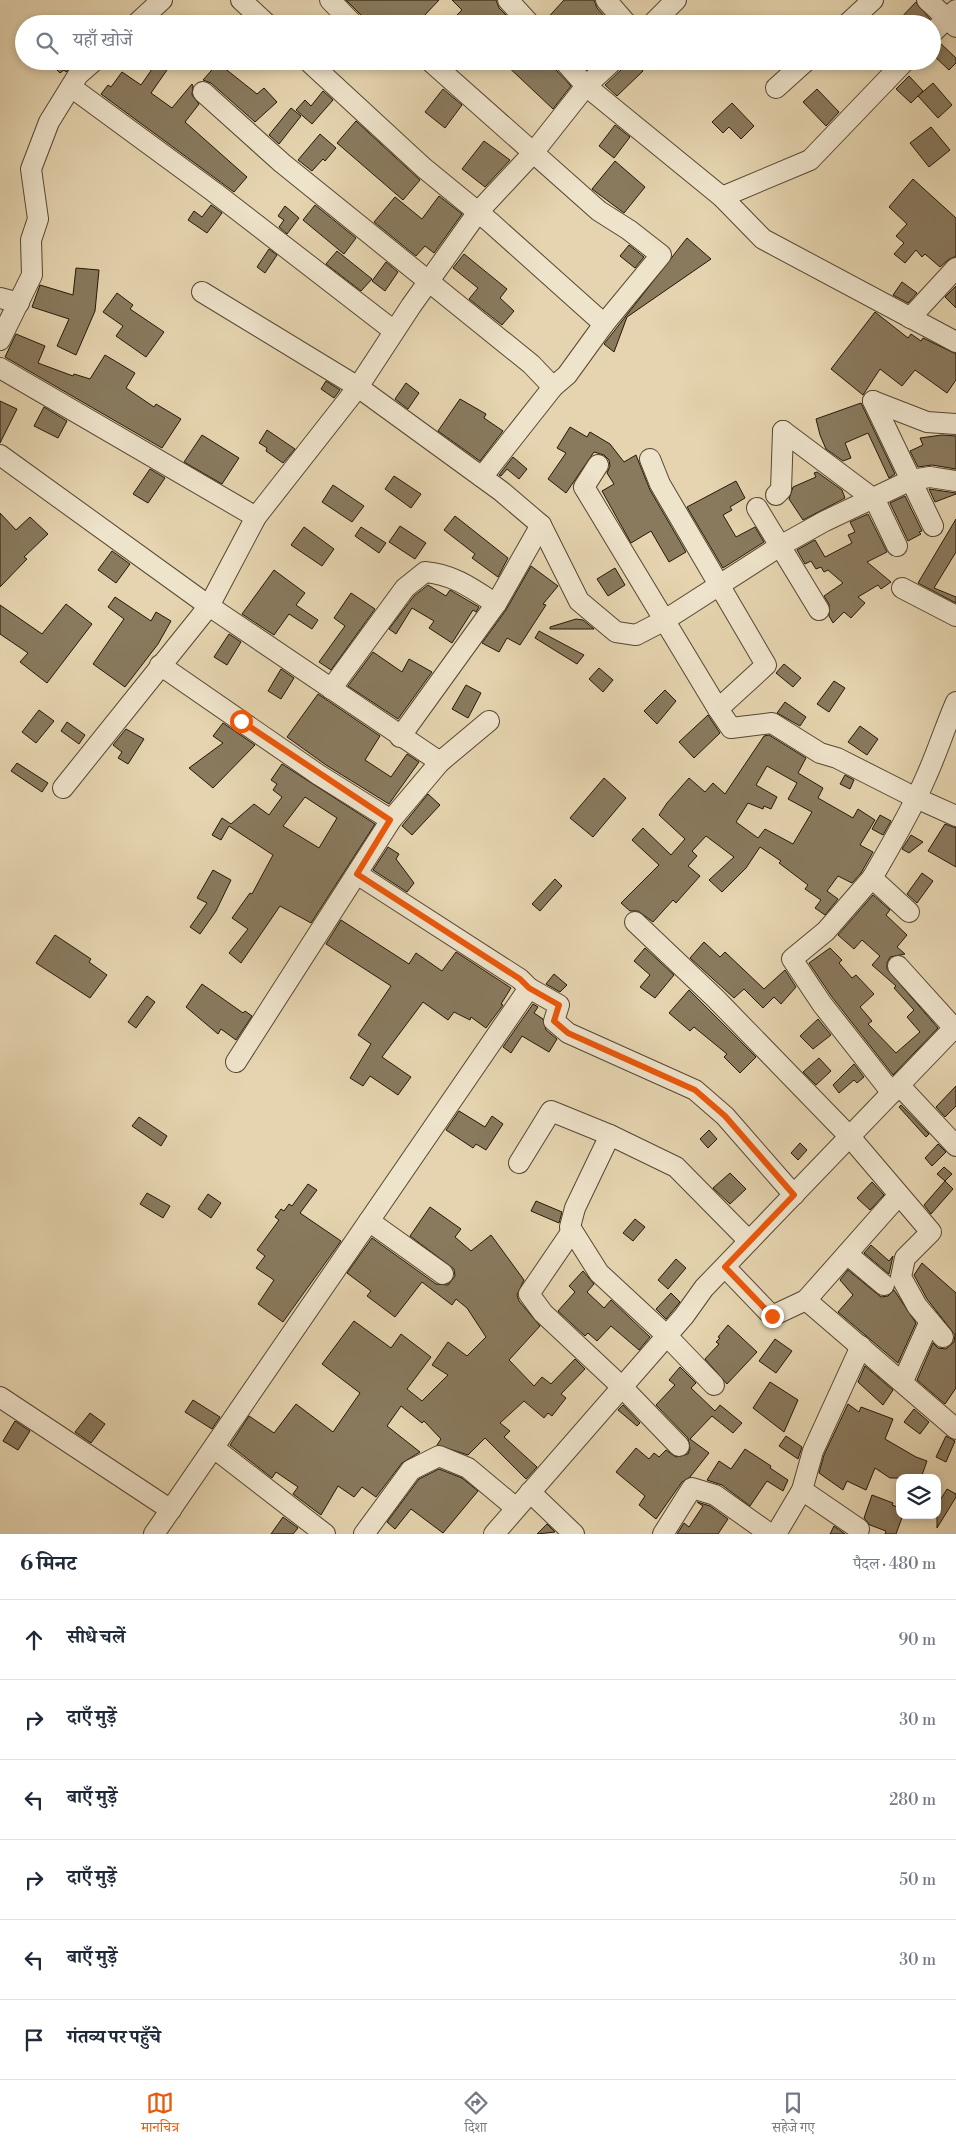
<!DOCTYPE html>
<html lang="hi">
<meta charset="utf-8">
<style>
body{margin:0;font-family:"Libre Bodoni","Noto Serif Devanagari",serif;background:#f6f6f7;color:#1f2937}
.controls{position:absolute;right:15px;bottom:15px;display:grid;overflow:hidden;border-radius:10px;box-shadow:0 2px 8px #0003}
.controls button{width:45px;height:45px;display:grid;place-items:center;padding:0;border:0;border-bottom:1px solid #e0e1e3;background:#fff;color:#1f2937;font:25px sans-serif}
.stop{position:absolute;width:15px;height:15px;margin:-11px;border:4px solid #ea580c;border-radius:50%;background:#fff}
.stop.end{background:#ea580c;border-color:#fff;box-shadow:0 1px 5px #0008}
.list{margin:0;padding:0;list-style:none}
h2{display:flex;justify-content:space-between;align-items:center;height:65px;margin:0;padding:0 20px;font-size:21px}
h2 small{font-size:16px;font-weight:400;color:#747a83}
.list li{display:grid;grid-template-columns:32px 1fr auto;gap:15px;align-items:center;box-sizing:border-box;height:80px;padding:0 20px;border-top:1px solid #e0e1e3}
.list b{display:block;font-size:19px;white-space:nowrap}
.list em{font-size:16px;font-style:normal;color:#747a83}
.icon{flex:none;width:28px;height:28px;fill:none;stroke:currentColor;stroke-width:2;stroke-linecap:round;stroke-linejoin:round}
.map{position:relative;flex:none;width:956px;height:1534px;overflow:hidden}
.search{position:absolute;background:#fff;box-shadow:0 2px 8px #0003;left:15px;right:15px;top:15px;height:55px;display:flex;align-items:center;gap:12px;box-sizing:border-box;padding:0 18px;border-radius:28px;color:#747a83;font-size:19px}
.sheet{height:545px;background:#fff}
nav{display:flex;justify-content:space-around;align-items:center;box-sizing:border-box;height:70px;border-top:1px solid #e0e1e3;background:#fff;font-size:14px;color:#747a83}
nav a{display:grid;justify-items:center;gap:2px}
nav .on{color:#ea580c}
.map>svg:first-child{display:block}
.building{fill:#897a5e;stroke:#251807;fill-rule:evenodd}
.lines{fill:none;stroke-linecap:round;stroke-linejoin:round}
.minor-casing{stroke:#554731;stroke-width:22}
.minor{stroke:#eee3cb;stroke-width:20}
.route{stroke:#ea580c;stroke-width:6}
</style>
<div class="map">
<svg width="956" height="1534" viewBox="0 0 956 1534">
<rect width="100%" height="100%" fill="#e5d4af"/>
<filter id="stains"><feTurbulence type="fractalNoise" baseFrequency=".004" numOctaves="4"/><feColorMatrix values="0 0 0 0 .2 0 0 0 0 .09 0 0 0 0 .02 0 0 0 .5 -.17"/></filter>
<radialGradient id="worn" r=".72"><stop offset=".6" stop-color="#630" stop-opacity="0"/><stop offset="1" stop-color="#630" stop-opacity=".3"/></radialGradient>
<g class="building">
<polygon points="346,0 439,0 423,17 431,24 365,24 362,16"/>
<polygon points="452,0 496,0 499,8 512,21 509,24 448,24 462,10"/>
<polygon points="564,0 594,0 597,8 611,24 542,24"/>
<polygon points="916,2 930,19 924,24 895,24"/>
<polygon points="939,42 956,58 956,63 949,70 932,54 932,45"/>
<polygon points="48,61 76,61 66,72 64,70 60,73"/>
<polygon points="502,61 552,61 555,69 571,86 553,109"/>
<polygon points="625,61 634,61 643,71 617,96 605,85 621,70"/>
<polygon points="157,62 167,70 151,93 172,108 192,84 193,86 192,95 199,104 185,122 247,177 234,192 101,94 108,85 111,87 122,72 141,85"/>
<polygon points="218,63 257,94 264,88 277,102 255,122 211,83 203,80"/>
<polygon points="909,76 923,91 911,103 896,89"/>
<polygon points="933,83 952,105 938,118 918,96"/>
<polygon points="443,89 462,105 445,128 425,112"/>
<polygon points="817,89 839,112 826,126 803,102"/>
<polygon points="323,91 333,100 312,124 296,110 305,100 311,106"/>
<polygon points="732,103 754,126 741,139 729,127 723,133 712,122"/>
<polygon points="291,108 301,116 279,144 269,135"/>
<polygon points="356,121 420,180 403,200 337,143"/>
<polygon points="615,125 630,137 614,158 599,146"/>
<polygon points="931,127 950,150 929,167 910,143"/>
<polygon points="320,134 336,148 325,161 323,159 312,171 298,160"/>
<polygon points="484,141 510,160 485,187 462,169"/>
<polygon points="615,161 645,187 624,213 592,189"/>
<polygon points="913,179 956,218 956,256 948,260 940,267 925,254 922,257 916,250 905,263 894,254 904,243 896,236 907,224 889,207"/>
<polygon points="439,196 462,214 434,253 425,246 416,256 374,222 395,197 422,219"/>
<polygon points="211,205 222,213 207,233 188,220 194,211 202,217"/>
<polygon points="315,205 356,238 344,254 303,220"/>
<polygon points="285,206 299,218 287,234 279,227 284,220 278,216"/>
<polygon points="687,238 711,259 627,317 614,352 604,344"/>
<polygon points="629,245 644,257 635,268 620,256"/>
<polygon points="269,249 277,255 265,273 257,267"/>
<polygon points="337,251 372,279 361,291 326,264"/>
<polygon points="464,254 507,289 500,298 514,311 502,325 469,299 478,288 453,268"/>
<polygon points="386,262 398,272 385,291 372,281"/>
<polygon points="76,268 99,270 95,311 76,355 57,346 69,319 32,307 40,285 73,295"/>
<polygon points="902,282 917,293 908,303 893,295"/>
<polygon points="956,286 956,308 945,297"/>
<polygon points="117,293 133,305 130,309 164,332 146,357 116,336 123,326 103,312"/>
<polygon points="875,312 908,338 911,334 921,341 923,338 956,354 956,380 947,393 915,370 902,386 880,369 863,395 831,369"/>
<polygon points="16,334 45,346 38,363 73,376 74,374 90,379 105,355 135,373 126,388 154,407 156,404 181,419 162,448 5,357"/>
<polygon points="326,381 340,390 334,398 321,389"/>
<polygon points="406,383 419,393 408,409 395,399"/>
<polygon points="460,399 486,414 484,418 503,431 480,461 438,431"/>
<polygon points="0,401 17,409 0,443"/>
<polygon points="861,403 895,474 889,478 868,433 845,443 851,458 843,461 826,449 820,435 816,419"/>
<polygon points="44,407 67,421 58,438 34,426"/>
<polygon points="570,427 587,437 590,432 610,444 624,462 636,455 650,490 686,552 669,562 651,531 631,543 602,491 614,484 607,473 610,466 609,460 604,455 594,452 566,493 548,479 566,453 557,448"/>
<polygon points="267,430 295,449 283,463 266,451 267,448 259,443"/>
<polygon points="202,435 239,458 222,484 184,462"/>
<polygon points="942,435 956,436 956,469 932,465 918,467 910,451 923,445 920,438"/>
<polygon points="513,457 527,469 519,479 507,469 501,476 499,475"/>
<polygon points="150,469 165,478 148,503 133,494"/>
<polygon points="817,472 842,490 845,498 803,520 789,499 793,487 816,477 814,473"/>
<polygon points="394,476 421,494 411,508 385,489"/>
<polygon points="736,481 745,498 730,507 732,510 723,515 736,537 755,527 764,542 723,568 687,507"/>
<polygon points="333,485 364,506 352,522 322,502"/>
<polygon points="929,489 956,493 956,494 935,502"/>
<polygon points="905,496 922,531 919,532 921,534 908,541 890,503"/>
<polygon points="0,513 16,530 30,517 48,534 24,557 27,559 0,587"/>
<polygon points="868,514 887,552 867,562 891,582 881,589 878,585 858,597 865,603 851,618 844,612 833,623 829,616 829,604 824,596 843,583 828,570 824,572 821,567 816,569 811,561 805,564 797,550 815,540 825,557 852,543 848,535 855,532 850,522"/>
<polygon points="455,516 508,558 498,577 472,558 475,554 444,530"/>
<polygon points="956,519 956,552 934,588 956,597 956,603 918,583"/>
<polygon points="400,526 426,543 415,559 389,542"/>
<polygon points="304,527 334,549 322,566 291,545"/>
<polygon points="361,527 386,543 379,553 355,536"/>
<polygon points="112,551 130,564 116,583 98,570"/>
<polygon points="531,566 558,586 543,604 546,605 520,645 507,638 499,652 482,643 506,610"/>
<polygon points="615,568 625,585 608,596 597,579"/>
<polygon points="274,570 305,593 296,605 318,620 312,629 289,614 274,635 242,614"/>
<polygon points="428,585 446,596 450,590 479,607 476,612 473,610 452,643 429,628 434,621 412,608 396,634 389,629 414,596"/>
<polygon points="351,593 375,609 331,670 319,662 345,626 334,618"/>
<polygon points="115,597 151,621 156,612 171,621 158,644 125,687 93,664 124,619 108,607"/>
<polygon points="66,604 92,624 47,683 20,662 28,653 0,634 0,605 42,634"/>
<polygon points="576,619 583,620 594,629 550,629 550,627"/>
<polygon points="539,631 584,655 577,664 535,638"/>
<polygon points="229,634 241,642 227,665 214,657"/>
<polygon points="373,652 402,672 409,659 432,672 398,719 348,686"/>
<polygon points="784,664 801,678 793,687 776,673"/>
<polygon points="599,668 613,680 603,692 589,679"/>
<polygon points="281,669 294,678 281,699 268,691"/>
<polygon points="834,681 845,688 829,712 817,704"/>
<polygon points="466,685 481,693 468,718 452,709"/>
<polygon points="665,690 676,701 657,724 644,711"/>
<polygon points="318,694 380,736 365,760 391,777 407,754 419,762 389,804 326,765 287,737"/>
<polygon points="785,702 806,717 800,726 777,713"/>
<polygon points="39,710 54,721 36,743 22,732"/>
<polygon points="708,715 720,733 694,758 679,742"/>
<polygon points="67,722 85,735 79,744 61,731"/>
<polygon points="223,723 255,745 213,788 189,768 223,743 213,736"/>
<polygon points="860,726 878,739 867,755 848,742"/>
<polygon points="126,729 144,739 128,764 118,758 122,752 113,745"/>
<path d="M769 735 806 758 798 773 823 788 818 798 853 818 858 809 875 820 860 845 873 852 861 873 852 883 838 876 827 891 838 899 825 915 815 908 821 900 805 889 808 885 779 863 781 861 760 847 746 868 722 892 709 880 734 857 706 836 692 851 697 856 688 866 700 876 676 903 673 900 653 922 638 911H630L621 903 659 865 632 840 643 828 671 855 685 839 659 815 667 803 689 778 705 792 713 783 725 794 764 736ZM767 766 797 783 788 799 812 812 793 844 765 829 758 838 736 822 748 803 763 809 764 806 771 809 777 797 756 785Z"/>
<polygon points="17,763 48,783 42,792 11,771"/>
<path d="M282 764 375 824 311 923 280 906 241 963 229 953 248 929 232 918 250 893 252 894 273 855 229 826 221 840 212 835 222 818 231 824 254 804 269 815 282 797 273 790 277 784 271 780ZM305 797 337 818 319 848 283 826Z"/>
<polygon points="845,775 854,780 850,789 840,784"/>
<polygon points="604,778 626,798 593,837 570,818"/>
<polygon points="428,794 440,805 412,835 402,826"/>
<polygon points="880,815 891,821 883,835 872,829"/>
<polygon points="945,824 956,828 956,867 928,851"/>
<polygon points="911,835 923,842 909,853 902,849"/>
<polygon points="388,847 399,854 396,859 414,883 407,892 373,870"/>
<polygon points="213,870 231,880 216,911 200,934 190,927 207,903 197,898"/>
<polygon points="922,873 933,881 917,903 907,894"/>
<polygon points="555,879 562,886 540,911 532,904"/>
<polygon points="873,895 890,910 886,915 907,935 897,947 905,954 890,957 887,963 887,969 938,1028 893,1075 832,997 809,963 830,948 842,960 839,963 852,978 856,975 874,994 860,1007 872,1021 868,1024 896,1053 920,1032 907,1017 914,1010 894,988 896,986 872,965 880,956 862,940 854,949 838,935"/>
<polygon points="341,920 409,964 416,953 442,971 456,952 511,988 501,1004 503,1005 486,1028 471,1017 470,1020 454,1012 448,1020 423,1002 382,1057 411,1077 398,1095 370,1076 363,1086 350,1078 371,1044 358,1035 391,986 326,944"/>
<polygon points="55,935 91,959 89,962 107,975 90,998 36,963"/>
<polygon points="704,942 720,957 725,952 764,989 785,970 796,987 781,1004 774,997 763,1008 744,989 734,998 690,958"/>
<polygon points="645,948 674,975 655,998 640,987 650,975 634,961"/>
<polygon points="554,974 567,985 560,992 546,984"/>
<polygon points="202,984 243,1013 245,1011 252,1016 236,1040 221,1029 218,1034 186,1007"/>
<polygon points="689,990 756,1057 740,1073 724,1057 727,1054 694,1027 690,1031 669,1013"/>
<polygon points="147,996 155,1002 136,1028 128,1022"/>
<polygon points="533,1004 538,1007 534,1013 543,1019 546,1030 557,1039 549,1052 522,1036 511,1053 503,1047"/>
<polygon points="818,1019 831,1035 813,1049 800,1036"/>
<polygon points="819,1058 831,1071 816,1085 803,1072"/>
<polygon points="854,1064 864,1077 857,1083 854,1080 839,1093 833,1085"/>
<polygon points="956,1086 956,1106 945,1117 936,1107"/>
<polygon points="901,1105 929,1134 926,1137 899,1107"/>
<polygon points="459,1111 485,1127 492,1116 503,1124 486,1150 476,1144 473,1148 446,1130"/>
<polygon points="139,1117 167,1136 161,1146 132,1126"/>
<polygon points="709,1130 717,1139 708,1148 700,1139"/>
<polygon points="800,1143 807,1150 798,1160 791,1153"/>
<polygon points="938,1144 946,1152 932,1166 925,1158"/>
<polygon points="944,1167 952,1174 945,1181 937,1174"/>
<polygon points="730,1173 746,1189 730,1204 713,1188"/>
<polygon points="945,1181 953,1189 931,1214 924,1205"/>
<polygon points="872,1182 884,1195 870,1210 857,1198"/>
<polygon points="308,1184 317,1190 300,1213 341,1241 283,1322 258,1304 274,1280 256,1268 265,1256 257,1250 279,1220 275,1217 281,1209 284,1211 289,1204 292,1206"/>
<polygon points="147,1193 170,1206 163,1218 140,1204"/>
<polygon points="208,1194 221,1203 211,1218 198,1209"/>
<polygon points="536,1201 562,1212 559,1223 531,1211"/>
<polygon points="430,1207 461,1229 455,1237 471,1251 491,1235 524,1280 517,1295 519,1301 540,1326 509,1360 534,1386 542,1377 551,1384 575,1359 585,1369 561,1394 566,1398 552,1416 548,1413 544,1418 524,1401 500,1423 510,1431 504,1437 537,1467 526,1479 485,1438 468,1455 437,1445 441,1439 424,1421 422,1423 401,1406 387,1426 420,1452 402,1463 376,1497 362,1487 354,1497 338,1486 321,1515 293,1494 298,1487 276,1472 272,1478 230,1445 249,1416 274,1433 296,1404 333,1432 360,1393 322,1364 354,1321 391,1348 401,1334 431,1357 407,1389 422,1401 448,1375 432,1365 448,1342 467,1356 486,1337 467,1308 456,1299 452,1305 422,1282 395,1317 367,1296 371,1291 347,1273 372,1238 436,1284 448,1285 455,1276 454,1269 410,1236"/>
<polygon points="635,1219 645,1227 633,1241 623,1233"/>
<polygon points="871,1245 889,1261 893,1256 889,1274 864,1253"/>
<polygon points="676,1259 686,1268 668,1289 658,1280"/>
<polygon points="922,1263 956,1293 956,1388 945,1404 917,1380 933,1343 938,1348 946,1349 954,1342 955,1335 927,1299 914,1275"/>
<polygon points="848,1270 881,1297 888,1296 894,1290 916,1323 898,1363 838,1312 853,1295 840,1280"/>
<polygon points="583,1271 594,1284 587,1292 604,1308 611,1300 650,1337 639,1350 611,1326 597,1341 588,1333 585,1336 558,1311 575,1292 569,1286"/>
<polygon points="671,1293 680,1302 666,1319 656,1309"/>
<polygon points="728,1325 757,1352 727,1384 705,1359 719,1344 716,1342 720,1338 718,1337"/>
<polygon points="775,1339 792,1351 776,1373 759,1361"/>
<polygon points="865,1366 893,1390 883,1405 858,1382"/>
<polygon points="680,1367 696,1383 691,1388 715,1411 720,1405 742,1423 733,1433 712,1416 690,1439 709,1453 690,1477 682,1482 656,1519 639,1505 645,1496 616,1472 636,1448 649,1459 654,1453 659,1457 666,1450 676,1457 688,1454 690,1449 688,1438 656,1405 675,1385 669,1380"/>
<polygon points="770,1382 798,1400 784,1432 753,1408"/>
<polygon points="193,1400 220,1417 212,1429 185,1412"/>
<polygon points="848,1404 859,1412 861,1407 893,1419 885,1439 916,1457 927,1461 921,1478 890,1478 875,1468 866,1490 847,1481 843,1490 819,1473 824,1455"/>
<polygon points="623,1405 640,1423 637,1426 618,1410"/>
<polygon points="914,1409 929,1422 920,1434 904,1422"/>
<polygon points="90,1413 105,1424 91,1443 75,1432"/>
<polygon points="15,1421 30,1431 18,1450 3,1441"/>
<polygon points="786,1436 802,1447 798,1459 779,1446"/>
<polygon points="946,1436 955,1441 946,1462 936,1457"/>
<polygon points="745,1449 771,1466 770,1468 788,1480 783,1491 767,1481 750,1506 722,1485 707,1480 719,1461 731,1469"/>
<polygon points="439,1469 462,1478 478,1491 443,1533 411,1509 395,1529 387,1522 419,1479"/>
<polygon points="947,1489 956,1494 956,1497 937,1528 937,1505"/>
<polygon points="872,1495 893,1503 892,1505 900,1508 900,1515 903,1515 896,1534 885,1534 886,1531 870,1525 864,1518"/>
<polygon points="697,1502 710,1506 728,1519 718,1534 677,1534 684,1523 689,1527 703,1506"/>
<polygon points="283,1517 298,1528 293,1534 271,1534"/>
<polygon points="547,1524 555,1532 537,1534"/>
<polygon points="834,1526 845,1534 830,1534"/>
</g>
<g class="lines">
<g class="minor-casing">
<g id="minor">
<polyline points="241,0 267,24"/>
<polyline points="330,0 353,24"/>
<polyline points="508,0 530,24"/>
<polyline points="606,0 627,24"/>
<polyline points="927,0 956,27"/>
<polyline points="136,24 162,0"/>
<polyline points="652,24 676,0"/>
<polyline points="847,24 873,0"/>
<polyline points="932,33 956,10"/>
<polyline points="308,61 424,168 490,222 604,324"/>
<polyline points="430,61 599,211 629,230 661,255 604,324 567,375 553,387 482,477"/>
<polyline points="564,61 586,86 722,197 763,239 956,342"/>
<polyline points="71,87 214,192 394,331"/>
<polyline points="776,88 806,61"/>
<polyline points="203,92 282,163 531,364 553,387"/>
<polyline points="722,197 810,160 905,61"/>
<polyline points="202,292 358,387 501,491 541,525 579,601 616,632 636,635 665,620 780,546 825,521 911,480 930,477 956,481"/>
<polyline points="0,298 19,303"/>
<polyline points="910,318 956,268"/>
<polyline points="0,340 32,275 31,240 38,219 31,169 49,122 78,75 94,61"/>
<polyline points="0,368 256,517"/>
<polyline points="873,401 933,526"/>
<polyline points="873,401 927,422 956,424"/>
<polyline points="783,431 875,500 897,546"/>
<polyline points="0,455 209,606 440,762"/>
<polyline points="598,465 584,487 718,709 766,665 660,484 650,459"/>
<polyline points="776,495 781,490 783,431"/>
<polyline points="757,508 819,610"/>
<polyline points="902,588 956,616"/>
<polyline points="160,665 319,775 391,820"/>
<path d="M331 689 405 588 425 572C453 574 473 589 496 604"/>
<polyline points="718,709 731,728 772,723 820,753 837,758 916,798 956,816"/>
<polyline points="400,737 496,604 541,525"/>
<polyline points="63,788 209,606 256,517 358,387 411,306 478,212 533,153 586,86 613,61"/>
<polyline points="357,874 520,979 529,988 369,1221"/>
<polyline points="872,878 826,931 792,959 822,1004 892,1093"/>
<path d="M909 912 872 878C891 845 911 812 926 777 937 753 945 727 956 702"/>
<polyline points="635,922 715,998 850,1137 931,1232 905,1258 901,1277 917,1306 943,1337"/>
<polyline points="898,966 954,1028"/>
<polyline points="529,988 559,1005 554,1021 568,1033 695,1090 725,1116 794,1195"/>
<polyline points="236,1062 391,820 440,762 489,721"/>
<polyline points="899,1085 956,1146"/>
<polyline points="610,1135 575,1208 570,1227 599,1273 666,1335 714,1385"/>
<polyline points="519,1163 551,1111 610,1135 676,1167 749,1241"/>
<polyline points="572,1231 529,1294 543,1313 622,1387 679,1446"/>
<polyline points="847,1254 884,1285"/>
<polyline points="725,1267 772,1316 806,1300 956,1429"/>
<polyline points="806,1300 899,1195"/>
<polyline points="903,1381 930,1321"/>
<polyline points="0,1397 171,1510"/>
<polyline points="214,1448 325,1534"/>
<polyline points="802,1490 859,1529"/>
<polyline points="530,1492 574,1534"/>
<polyline points="154,1534 369,1221 443,1274"/>
<polyline points="364,1534 411,1470 439,1456 468,1468 516,1508"/>
<polyline points="494,1534 684,1316 704,1288 956,1026"/>
<polyline points="663,1534 692,1488 715,1495 770,1534"/>
<polyline points="776,1534 802,1490 813,1451 861,1346"/>
</g>
</g>
<use href="#minor" class="minor"/>
</g>
<g class="lines">
<polyline class="route" points="241,721 390,820 357,874 520,979 529,988 559,1005 554,1021 568,1033 695,1090 725,1116 794,1195 725,1267 772,1316"/>
</g>
<rect width="100%" height="100%" filter="url(#stains)"/>
<rect width="100%" height="100%" fill="url(#worn)"/>
</svg>
<div class="controls">
<button><svg class="icon" aria-label="layers" viewBox="0 0 24 24"><path d="M12 4l9 5-9 5-9-5zM3 14l9 5 9-5"/></svg></button>
</div>
<div class="stop" style="left:241px;top:721px"></div>
<div class="stop end" style="left:772px;top:1316px"></div>
<div class="search"><svg class="icon" aria-label="search" viewBox="0 0 24 24"><circle cx="10" cy="10" r="6"/><path d="M15 15l6 6"/></svg>यहाँ खोजें</div>
</div>
<section class="sheet">
<h2>6 मिनट<small>पैदल · 480 m</small></h2>
<ul class="list">
<li><svg class="icon" aria-label="ahead" viewBox="0 0 24 24"><path d="M12 20V5M6 11l6-6 6 6"/></svg><div><b>सीधे चलें</b></div><em>90 m</em></li>
<li><svg class="icon" aria-label="right" viewBox="0 0 24 24"><path d="M7 20v-9h11M14 6l5 5-5 5"/></svg><div><b>दाएँ मुड़ें</b></div><em>30 m</em></li>
<li><svg class="icon" aria-label="left" viewBox="0 0 24 24"><path d="M17 20v-9H6M10 6l-5 5 5 5"/></svg><div><b>बाएँ मुड़ें</b></div><em>280 m</em></li>
<li><svg class="icon" aria-label="right" viewBox="0 0 24 24"><path d="M7 20v-9h11M14 6l5 5-5 5"/></svg><div><b>दाएँ मुड़ें</b></div><em>50 m</em></li>
<li><svg class="icon" aria-label="left" viewBox="0 0 24 24"><path d="M17 20v-9H6M10 6l-5 5 5 5"/></svg><div><b>बाएँ मुड़ें</b></div><em>30 m</em></li>
<li><svg class="icon" aria-label="arrive" viewBox="0 0 24 24"><path d="M6 21V4h12l-3 4 3 4H6"/></svg><div><b>गंतव्य पर पहुँचे</b></div></li>
</ul>
</section>
<nav>
<a class="on"><svg class="icon" aria-label="map" viewBox="0 0 24 24"><path d="M3 6l6-2 6 2 6-2v14l-6 2-6-2-6 2zM9 4v14M15 6v14"/></svg>मानचित्र</a>
<a><svg class="icon" aria-label="directions" viewBox="0 0 24 24"><path d="M12 3l9 9-9 9-9-9zM9 14v-3h6M13 9l2 2-2 2"/></svg>दिशा</a>
<a><svg class="icon" aria-label="saved" viewBox="0 0 24 24"><path d="M7 4h10v16l-5-4-5 4z"/></svg>सहेजे गए</a>
</nav>
